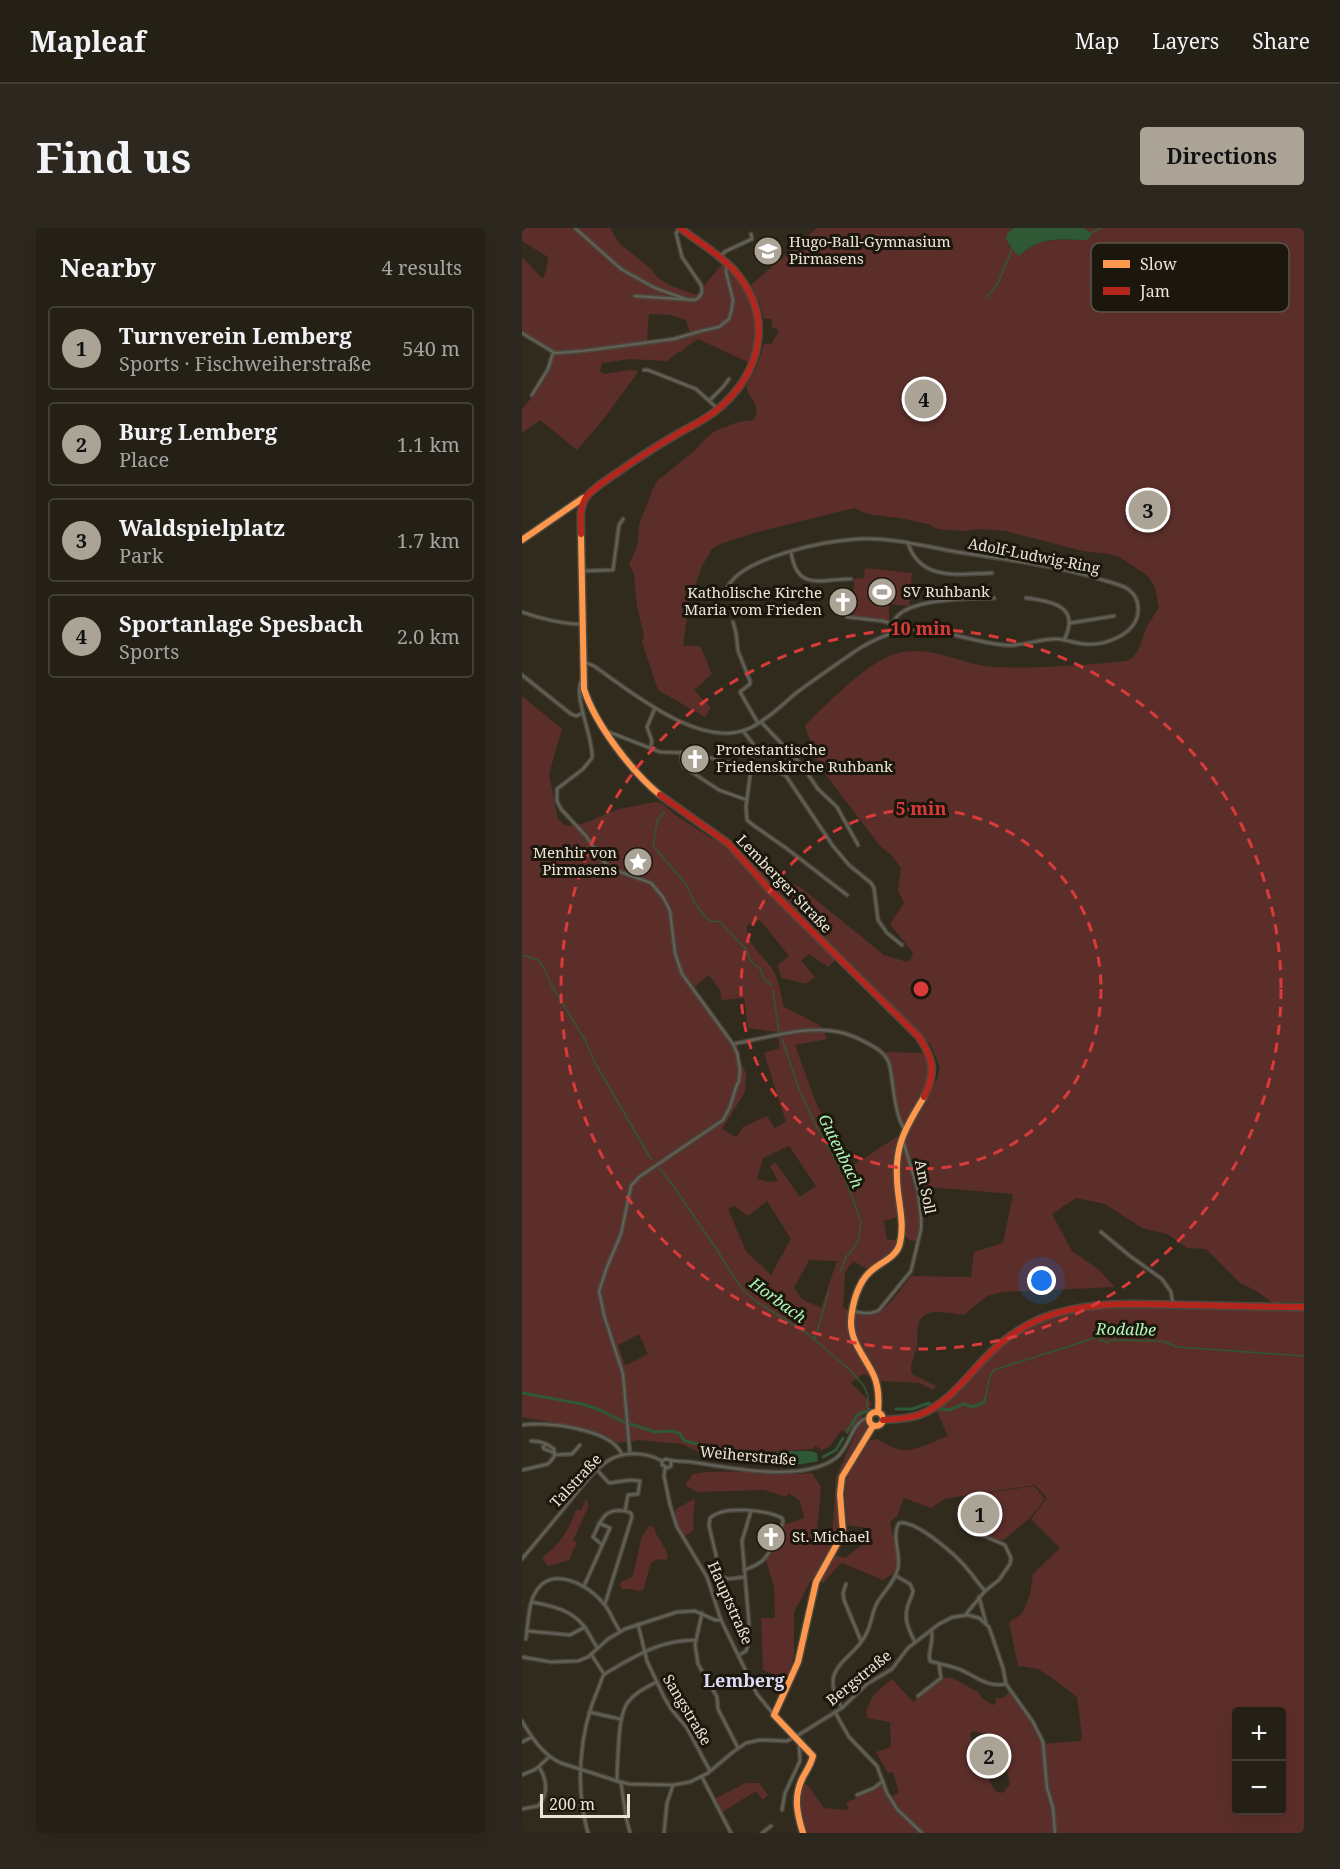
<!DOCTYPE html>
<meta charset="utf-8">
<style>
body{margin:0;font-family:"Noto Serif",serif;background:#2d281f;color:#f1f3f6}
.controls{position:absolute;right:18px;bottom:18px;display:grid;overflow:hidden;border-radius:6px;box-shadow:0 6px 24px #0002}
.controls button{width:54px;height:54px;display:grid;place-items:center;padding:0;border:0;border-bottom:2px solid #423e35;background:#252016;color:#f1f3f6;font:30px sans-serif}
.scale{position:absolute;left:18px;bottom:15px;width:90px;box-sizing:border-box;padding-left:6px;border:3px solid #ece5d7;border-top:0;font-size:16px;line-height:21px;white-space:nowrap;color:#ece5d7;-webkit-text-stroke:4px #1c170d;paint-order:stroke}
.you{position:absolute;left:520px;top:1053px;width:21px;height:21px;margin:-15px;border:4px solid #fff;border-radius:50%;background:#1a73e8;box-shadow:0 0 0 9px #1a73e833}
.badge{display:grid;place-items:center;width:39px;height:39px;border-radius:50%;background:#aba496;color:#111;font-size:20px;font-weight:700}
.pin{position:absolute;translate:-50% -50%;border:3px solid #fff;box-shadow:0 2px 6px #0006}
.list{margin:0;padding:0;list-style:none}
h2{display:flex;justify-content:space-between;align-items:center;height:78px;margin:0;padding:0 24px;font-size:26px}
h2 small{font-size:20px;font-weight:400;color:#a3a3a1}
.list li{display:grid;grid-template-columns:39px 1fr auto;gap:18px;align-items:center;box-sizing:border-box;height:84px;margin:0 12px 12px;padding:0 12px;border:2px solid #423e35;border-radius:6px}
.list b{display:block;font-size:22px;white-space:nowrap}
.list p{margin:0;font-size:20px;white-space:nowrap;color:#a3a3a1}
.list em{font-size:20px;font-style:normal;color:#a3a3a1}
.map{position:relative;flex:none;width:782px;height:1605px;overflow:hidden;border-radius:6px}
header{display:flex;align-items:center;gap:36px;box-sizing:border-box;height:84px;padding:0 30px;background:#252016;border-bottom:2px solid #423e35}
header strong{font-size:28px}
nav{display:flex;gap:33px;margin-inline-start:auto;font-size:21px}
.intro{display:flex;align-items:center;justify-content:space-between;box-sizing:border-box;height:144px;padding:0 36px}
h1{margin:0;font-size:42px}
.button{padding:15px 27px;border-radius:6px;background:#aba496;color:#111;font-size:21px;font-weight:700}
main{display:flex;gap:36px;padding:0 36px}
aside{flex:1;background:#252016;border-radius:6px;box-shadow:0 6px 24px #0002}
.map>svg:first-child{display:block}
.green{fill:#5c2e2a;fill-rule:evenodd}
.water{fill:#2e5934}
.lines{fill:none;stroke-linecap:round;stroke-linejoin:round}
.stream{stroke:#2e5934;stroke-width:1.5}
.canal{stroke:#2e5934;stroke-width:3}
.street-casing{stroke:#4d483d;stroke-width:5}
.slow-casing{stroke:#4d483d;stroke-width:9}
.jam-casing{stroke:#4d483d;stroke-width:9}
.street{stroke:#626258;stroke-width:2}
.slow{stroke:#ff974d;stroke-width:6}
.jam{stroke:#b3261e;stroke-width:6}
.ring{fill:none;stroke:#d83b3a;stroke-width:3;stroke-dasharray:10 8}
.labels{text-anchor:middle;stroke-width:6;stroke-linejoin:round;paint-order:stroke}
.poi-label{font-size:15px;fill:#ece5d7;stroke:#1c170d;text-anchor:start}
.street-label{font-size:15px;fill:#ece5d7;stroke:#1c170d}
.water-label{font-size:16px;font-style:italic;fill:#aff8b8;stroke:#1c170d}
.quarter-label{font-size:18px;font-weight:bold;fill:#dedbf8;stroke:#1c170d}
.key{fill:#1c170d;stroke:#5a554a;stroke-width:1.5}
.key-label{font-size:16px;fill:#ece5d7}
.centre{fill:#d83b3a;stroke:#1c170d;stroke-width:3}
.ring-label{font-size:18px;text-anchor:middle;font-weight:bold;fill:#d83b3a;stroke:#1c170d;stroke-width:6;stroke-linejoin:round;paint-order:stroke}
</style>
<header>
<strong>Mapleaf</strong>
<nav><a>Map</a><a>Layers</a><a>Share</a></nav>
</header>
<div class="intro"><h1>Find us</h1><a class="button">Directions</a></div>
<main>
<aside>
<h2>Nearby<small>4 results</small></h2>
<ul class="list">
<li><span class="badge">1</span><div><b>Turnverein Lemberg</b><p>Sports · Fischweiherstraße</p></div><em>540 m</em></li>
<li><span class="badge">2</span><div><b>Burg Lemberg</b><p>Place</p></div><em>1.1 km</em></li>
<li><span class="badge">3</span><div><b>Waldspielplatz</b><p>Park</p></div><em>1.7 km</em></li>
<li><span class="badge">4</span><div><b>Sportanlage Spesbach</b><p>Sports</p></div><em>2.0 km</em></li>
</ul>
</aside>
<div class="map">
<svg width="782" height="1605" viewBox="0 0 782 1605">
<rect width="100%" height="100%" fill="#312b1e"/>
<g class="green">
<path d="M0 0H88L97 15 130 42C138 57 160 61 174 67L202 34C231 69 245 90 228 135L176 111 164 119 159 124H156L145 133 108 131 80 135 78 143 82 146 109 142H113L116 144 84 188 55 222 18 192 0 205V181C16 163 27 147 33 124L0 104V29L21 51 24 43 26 29 0 13ZM127 86 149 87 164 92 169 108 162 111 126 116 125 111Z"/>
<path d="M295 0H491L488 1 487 18 497 28C520 7 536 13 565 12L568 4 562 0H782V1074L751 1075 736 1064 717 1054 684 1021 665 1020 645 1006 620 1000 583 976 554 970 530 986 550 1023 576 1041 593 1059 481 1064 465 1068 442 1087C428 1086 404 1078 397 1094 394 1101 396 1110 395 1118 393 1128 387 1136 390 1146L414 1158 411 1162 397 1155 358 1153 341 1146 329 1155 350 1176 327 1204 319 1203 307 1219 300 1222 293 1218 290 1221 246 1224 196 1220 198 1232 190 1230 160 1216 117 1212 96 1215 80 1207 61 1200 0 1189V468L40 501 27 546 36 591 44 598 60 596 97 581 133 574 141 576 152 586 189 610 224 627 252 647 278 659 362 727 385 734 389 731 391 725 368 696 382 675 376 662 379 640 370 628 358 618 304 547 296 534 283 498 287 493C309 472 345 435 373 426 406 415 440 437 472 439 513 441 563 437 604 433 618 428 619 412 624 401 627 393 633 387 637 380L633 359 626 348 599 330 588 326 561 323 483 303 456 301 442 303 416 301 406 296 383 291 346 286 332 280 232 305 198 316 190 321 180 338 167 374 161 418H178L190 446 172 462 189 480 183 489 136 462 120 414 122 407 115 379 112 346 107 337 116 316 117 297 130 263 135 253 172 223 182 212 193 203 216 194 231 192C241 180 228 172 224 159L235 138 242 116H250L252 110 254 109 257 102 250 99V91H242L237 74 229 57ZM238 692 267 728 255 738 260 750 284 756 293 749 279 733 287 726 306 739 318 728 409 817 418 840 415 851 380 913 377 930 381 1004C384 1009 388 1016 395 1012L399 991 394 958 491 966 481 1015 452 1024 449 1049 389 1048C370 1072 356 1102 321 1079L323 1044 331 1033 347 1042C359 1032 373 1028 377 1012H365L362 993 376 989 372 927 378 907 325 941 292 870 273 817 305 811 299 798 262 779C259 768 257 752 251 742 242 728 223 716 225 697ZM187 747 198 762 200 772 222 770 226 800 255 804 258 820 242 825 264 894 253 900 245 888 221 899 214 909 200 901 223 864 224 845 209 816 171 760ZM267 918 294 958 278 969 253 934 248 938 256 953 246 954 235 951 241 930ZM245 973 269 1011 249 1047 224 1023 206 981 212 978 226 988ZM287 1032 315 1033 299 1080 280 1071 272 1060ZM117 1106 126 1126 103 1138 96 1117Z"/>
<polygon points="343,340 390,345 387,378 367,376 367,392 331,389 332,351 342,350"/>
<polygon points="362,824 406,825 410,840 408,850 382,898 379,896 370,859 367,834"/>
<path d="M585 1079 782 1081V1605H285C278 1585 274 1576 281 1554L287 1559 302 1580 327 1582 324 1575 361 1556 366 1570 377 1565 371 1544 366 1545 354 1524 369 1519 368 1494 346 1490 344 1483 352 1466 370 1451 391 1474 409 1458 422 1450H430L456 1464 461 1471 471 1477 473 1476 474 1470H481L487 1464 515 1503 520 1516 558 1513 560 1509 555 1469 529 1449 516 1441 496 1438 487 1394 500 1386 508 1367 511 1346 538 1320 509 1291 525 1270 513 1257 422 1271 409 1280 382 1270 375 1288 368 1294C370 1308 379 1330 372 1343 370 1347 365 1350 361 1352L320 1335 317 1337 301 1355 298 1352 312 1327 323 1330 345 1313 346 1300 325 1297 322 1257 328 1243 348 1212 355 1211C386 1231 394 1220 426 1208L414 1182C432 1167 447 1149 463 1132 499 1096 536 1083 585 1079ZM714 1484H760V1582H714ZM450 1503 474 1508 484 1516 483 1531 488 1556 481 1565 473 1563 459 1537 448 1507Z"/>
<path d="M342 1194 346 1195C346 1204 340 1208 336 1215 330 1225 322 1237 318 1248 311 1267 325 1289 318 1308 312 1324 299 1337 293 1353L289 1352 272 1384V1428L265 1452 241 1442 239 1390H253L252 1359 244 1332 262 1297 282 1290 278 1273 267 1265 264 1269 242 1262 175 1264 163 1257 171 1246C210 1239 250 1249 290 1245L299 1259 295 1303 306 1309H310L314 1249 337 1198Z"/>
<polygon points="512,1258 523,1271 507,1291 480,1313 454,1304 435,1289 439,1283 434,1279 446,1268"/>
<path d="M65 1270 66 1280 51 1312 55 1314 47 1332 26 1338 20 1330C39 1315 46 1303 54 1282H59Z"/>
<path d="M172 1271 173 1273 171 1292 172 1302 163 1308C157 1301 151 1290 154 1281Z"/>
<path d="M127 1298 132 1299C134 1311 145 1318 146 1330L144 1332 135 1331 129 1335 121 1362 115 1363 109 1361H100L98 1357 100 1353 108 1350 111 1347 120 1308Z"/>
<polygon points="224,1555 237,1555 246,1567 241,1572 234,1563 200,1584 192,1571"/>
</g>
<g class="water">
<path d="M491 0H562L568 4 569 8 565 12C537 12 520 7 497 28L490 21 484 11 485 6Z"/>
<path d="M222 1223 249 1227 255 1224 260 1223H289L295 1225 296 1233C277 1239 226 1238 209 1228L210 1225Z"/>
</g>
<g class="lines">
<g class="stream">
<polyline points="569,5 580,0"/>
<polyline points="464,70 476,55 490,21"/>
<polyline points="142,584 135,593 131,618 164,656 172,674 182,688 189,693 198,694 224,721 228,732 239,742 241,750 250,758"/>
<polyline points="0,727 16,732 20,737 31,760 63,812 72,833 129,931"/>
<polyline points="251,763 257,804"/>
<polyline points="260,811 278,864 293,896 320,943 339,993 337,1010 331,1021 324,1029 318,1044"/>
<polyline points="137,940 153,960 197,1025 213,1051 224,1065 235,1074 286,1106 328,1142 342,1158 346,1168 345,1179 348,1182"/>
<polyline points="293,1111 307,1063"/>
<polyline points="463,1171 468,1148 472,1142 576,1109 579,1113 581,1112 585,1115 589,1112 641,1113 655,1119 782,1128"/>
</g>
<g class="canal">
<polyline points="0,1165 60,1176 78,1182 104,1195"/>
<polyline points="374,1181 390,1181 407,1175 408,1176"/>
<polyline points="418,1181 427,1182 442,1176 450,1179 461,1175 463,1171"/>
<polyline points="109,1196 133,1204 149,1203 157,1205 163,1213 179,1217 184,1224 210,1227"/>
<polyline points="329,1198 335,1187 348,1182"/>
<polyline points="325,1204 327,1200"/>
<polyline points="301,1229 314,1222 321,1210"/>
</g>
<g class="street-casing">
<g id="street">
<polyline points="53,0 99,41 133,60 164,71"/>
<polyline points="198,28 204,23 230,11 229,6"/>
<path d="M113 68 173 72C180 68 181 64 179 57L160 29 154 5 158 0"/>
<polyline points="0,105 33,125 61,123 152,111 179,103 197,99 207,91 210,80 211,72 204,44 205,35"/>
<polyline points="122,142 126,142 174,161 196,181"/>
<polyline points="10,167 26,141 31,125"/>
<polyline points="188,172 201,159 207,151"/>
<path d="M386 315C398 354 438 346 470 345"/>
<path d="M269 324C275 364 299 351 329 351"/>
<polyline points="60,343 91,342 97,297 101,291"/>
<path d="M504 370C531 373 559 379 542 412"/>
<path d="M0 384C16 390 44 397 61 396"/>
<polyline points="325,389 361,393 371,396"/>
<polyline points="211,394 214,405 216,423 228,453 228,456 218,464 236,495"/>
<polyline points="548,395 592,388"/>
<path d="M372 405C372 404 371 397 371 396 377 369 451 371 472 370"/>
<path d="M62 434 72 438C109 464 180 523 228 500 245 492 260 477 274 465 294 450 315 436 335 422 351 412 370 403 389 402 422 400 451 415 483 417 501 419 518 410 536 411 545 412 553 415 562 416 582 418 614 407 616 384 617 374 614 367 606 361 596 355 582 353 571 349 526 337 481 331 435 324 402 318 369 309 335 311 303 313 220 329 205 360"/>
<polyline points="0,447 49,486 54,488 61,485"/>
<path d="M60 452C50 467 72 510 70 530L61 541 35 561V573L39 581 64 608 81 633 90 641 129 655 141 669 148 683 153 725 160 746 211 816 215 825 218 841 217 853 214 859 208 879 201 892 117 949 109 958 99 1006 85 1039 77 1063 82 1087 101 1146 108 1226"/>
<polyline points="239,494 279,536 296,561 315,579 336,617"/>
<polyline points="82,502 138,524 171,525 222,539 259,545 264,548 311,618 327,637 349,655 352,660 356,692 365,705 380,717"/>
<polyline points="221,503 232,517 224,579 225,592 231,597 264,620 325,667"/>
<polyline points="128,520 130,513 125,499 133,480"/>
<polyline points="159,524 160,534 162,539 197,562 225,572"/>
<path d="M211 816C245 810 283 797 317 804 327 806 338 811 347 816 356 821 366 827 368 839 371 853 373 891 383 901"/>
<polyline points="579,1004 608,1028 640,1051 649,1064 651,1077"/>
<path d="M330 1083C339 1085 349 1087 357 1082L389 1043 399 1001V990L396 963 380 909"/>
<path d="M0 1197C24 1193 91 1201 100 1227"/>
<polyline points="24,1216 21,1219 22,1221 33,1225"/>
<polyline points="32,1227 50,1226 58,1217"/>
<path d="M149 1234V1238L146 1240 140 1237V1233L144 1231C152 1234 161 1233 170 1234 210 1240 280 1255 314 1230 328 1220 330 1191 347 1190"/>
<polyline points="143,1240 142,1248 148,1277 155,1299 185,1349 199,1392 235,1466 252,1487"/>
<path d="M0 1242 26 1236 32 1229V1221C25 1215 19 1213 9 1213"/>
<polyline points="75,1242 87,1255 108,1252 118,1253 116,1266 106,1267 103,1283"/>
<polyline points="439,1293 439,1297 443,1300 483,1317 489,1330 488,1336 477,1352 463,1363 444,1386"/>
<path d="M80 1317 71 1309C79 1292 82 1280 103 1283"/>
<path d="M0 1331C16 1312 32 1293 48 1273 60 1259 73 1239 91 1230 106 1223 126 1225 140 1233"/>
<path d="M222 1342C228 1340 235 1337 240 1333 248 1326 259 1303 261 1293L260 1290C244 1282 202 1277 188 1290L187 1298 199 1348 206 1351 223 1349"/>
<path d="M374 1348 388 1356 391 1363C390 1369 386 1375 385 1381 382 1393 388 1404 393 1414"/>
<polyline points="324,1356 321,1365 322,1372 339,1413"/>
<polyline points="62,1358 88,1300 77,1295"/>
<polyline points="457,1369 464,1395"/>
<path d="M10 1374C30 1378 48 1381 62 1398 67 1405 70 1412 75 1419"/>
<polyline points="83,1376 110,1289 109,1285 103,1283"/>
<polyline points="180,1385 173,1417 176,1436 195,1469 196,1481 216,1520"/>
<polyline points="116,1396 125,1433 142,1469 149,1481 165,1500 188,1543"/>
<path d="M409 1402C413 1413 405 1423 408 1433 418 1436 428 1438 437 1441 454 1448 465 1460 484 1456"/>
<polyline points="5,1403 48,1407 63,1399"/>
<path d="M4 1411C6 1397 6 1377 13 1365 29 1336 67 1357 81 1375 89 1383 91 1394 98 1403"/>
<polyline points="69,1426 82,1446"/>
<polyline points="217,1427 224,1423 226,1417 227,1395 220,1313 229,1283"/>
<polyline points="0,1429 29,1434 56,1433 66,1429 86,1411 103,1401 155,1384 173,1383 193,1392 199,1392"/>
<polyline points="396,1468 419,1450 417,1436"/>
<path d="M320 1480C293 1437 333 1434 346 1402 350 1393 350 1384 355 1375 362 1363 373 1354 376 1340 379 1325 369 1308 377 1295 394 1292 431 1325 442 1337 450 1346 456 1355 463 1363"/>
<polyline points="67,1484 98,1491"/>
<polyline points="313,1484 327,1509 355,1538 365,1565 375,1581 400,1605"/>
<path d="M0 1493C10 1510 21 1527 39 1535L95 1553 107 1556 151 1557 168 1554 186 1545 211 1524 224 1515 238 1512 265 1513 278 1506 320 1480 345 1456 370 1441 386 1420 417 1396 431 1389 446 1387 457 1390 467 1399 481 1440 484 1456 511 1494 521 1514 525 1560 531 1580 533 1605"/>
<polyline points="0,1514 10,1509"/>
<polyline points="0,1547 14,1541 27,1529"/>
<polyline points="180,1549 209,1605"/>
<path d="M95 1553C95 1539 96 1525 97 1511 99 1478 104 1468 135 1454"/>
<polyline points="99,1555 104,1589 108,1605"/>
<polyline points="335,1567 352,1560 361,1553"/>
<path d="M0 1581 16 1578C27 1567 25 1551 17 1539"/>
<polyline points="260,1582 263,1565 278,1533 277,1515"/>
<path d="M66 1605C53 1560 57 1504 76 1461 78 1457 79 1452 81 1448 84 1444 92 1441 96 1438 122 1423 143 1412 174 1412"/>
<polyline points="142,1605 145,1575 151,1557"/>
<polyline points="240,1605 249,1598"/>
</g>
</g>
<g class="slow-casing">
<g id="slow">
<path d="M59 306 62 461C73 496 110 544 138 567"/>
<polyline points="0,312 61,270"/>
<path d="M356 1184C357 1172 357 1159 352 1148 344 1130 328 1114 329 1093 330 1076 336 1054 349 1043 359 1034 375 1029 378 1015 382 999 378 980 376 964 371 921 380 906 402 869"/>
<circle cx="354" cy="1191" r="7"/>
<path d="M281 1605C275 1586 271 1568 281 1549 285 1542 289 1536 291 1528L252 1487 276 1434 294 1354 321 1305 318 1266 320 1249 351 1198"/>
</g>
</g>
<g class="jam-casing">
<g id="jam">
<path d="M59 306C59 295 57 281 63 271 68 261 96 245 106 237 121 227 136 217 152 208 165 200 179 194 191 185 239 148 254 90 212 42 196 25 176 14 158 0"/>
<path d="M138 567 207 616 246 660 397 809C412 832 414 844 402 869"/>
<path d="M361 1192C373 1191 386 1191 397 1187 426 1176 444 1149 466 1127 480 1113 499 1099 518 1091 563 1072 615 1076 663 1077 703 1078 742 1079 782 1079"/>
</g>
</g>
<use href="#street" class="street"/>
<use href="#slow" class="slow"/>
<use href="#jam" class="jam"/>
</g>
<g class="ring">
<circle cx="399" cy="761" r="180"/>
<circle cx="399" cy="761" r="360"/>
</g>
<defs>
<g id="school-disc" transform="scale(1.5)"><circle r="9.5" fill="#aba496" stroke="#1c170d"/><path d="M0-5L7-2L0 1L-7-2ZM-4 1L0 2.5L4 1V4Q0 6-4 4Z" fill="#fff"/></g>
<g id="stadium-disc" transform="scale(1.5)"><circle r="9.5" fill="#aba496" stroke="#1c170d"/><path d="M0-5a6.5 5 0 1 0 0 10a6.5 5 0 1 0 0-10ZM-3.5-1.8h7v3.6h-7Z" fill="#fff"/></g>
<g id="church-disc" transform="scale(1.5)"><circle r="9.5" fill="#aba496" stroke="#1c170d"/><path d="M-1.2-6h2.4v3.5h3.3v2.4h-3.3V6h-2.4V-.1h-3.3v-2.4h3.3Z" fill="#fff"/></g>
<g id="sight-disc" transform="scale(1.5)"><circle r="9.5" fill="#aba496" stroke="#1c170d"/><path d="M0-6L1.8-2.2L6-1.7L2.9 1.2L3.7 5.4L0 3.3L-3.7 5.4L-2.9 1.2L-6-1.7L-1.8-2.2Z" fill="#fff"/></g>
</defs>
<g fill-rule="evenodd">
<use href="#school-disc" x="246" y="23"/>
<use href="#stadium-disc" x="360" y="364"/>
<use href="#church-disc" x="321" y="374"/>
<use href="#church-disc" x="173" y="531"/>
<use href="#sight-disc" x="116" y="634"/>
<use href="#church-disc" x="249" y="1309"/>
</g>
<g class="labels">
<g class="poi-label">
<text x="267" y="19">Hugo-Ball-Gymnasium<tspan x="267" dy="17">Pirmasens</tspan></text>
<text x="381" y="369">SV Ruhbank</text>
<text x="300" y="370" text-anchor="end">Katholische Kirche<tspan x="300" dy="17">Maria vom Frieden</tspan></text>
<text x="194" y="527">Protestantische<tspan x="194" dy="17">Friedenskirche Ruhbank</tspan></text>
<text x="95" y="630" text-anchor="end">Menhir von<tspan x="95" dy="17">Pirmasens</tspan></text>
<text x="270" y="1314">St. Michael</text>
</g>
<g class="street-label">
<text transform="translate(512 328) rotate(11)" y="5">Adolf-Ludwig-Ring</text>
<text transform="translate(262 656) rotate(46)" y="5">Lemberger Straße</text>
<text transform="translate(403 959) rotate(79)" y="5">Am Soll</text>
<text transform="translate(226 1228) rotate(5)" y="5">Weiherstraße</text>
<text transform="translate(54 1253) rotate(-47)" y="5">Talstraße</text>
<text transform="translate(208 1375) rotate(66)" y="5">Hauptstraße</text>
<text transform="translate(337 1450) rotate(-39)" y="5">Bergstraße</text>
<text transform="translate(165 1482) rotate(59)" y="5">Sangstraße</text>
</g>
<g class="water-label">
<text transform="translate(319 923) rotate(64)" y="6">Gutenbach</text>
<text transform="translate(256 1072) rotate(36)" y="6">Horbach</text>
<text transform="translate(604 1101) rotate(1)" y="6">Rodalbe</text>
</g>
<g class="quarter-label">
<text x="222" y="1459">Lemberg</text>
</g>
</g>
<rect x="569" y="15" width="198" height="69" rx="9" class="key"/>
<rect x="581" y="32" width="27" height="8" fill="#ff974d"/>
<rect x="581" y="59" width="27" height="8" fill="#b3261e"/>
<g class="key-label">
<text x="618" y="42">Slow</text>
<text x="618" y="69">Jam</text>
</g>
<circle cx="399" cy="761" r="9" class="centre"/>
<g class="ring-label">
<text x="399" y="407">10 min</text>
<text x="399" y="587">5 min</text>
</g>
</svg>
<div class="controls">
<button>+</button>
<button>−</button>
</div>
<div class="scale">200 m</div>
<div class="you"></div>
<div class="pin badge" style="left:458px;top:1286px">1</div>
<div class="pin badge" style="left:467px;top:1528px">2</div>
<div class="pin badge" style="left:626px;top:282px">3</div>
<div class="pin badge" style="left:402px;top:171px">4</div>
</div>
</main>
